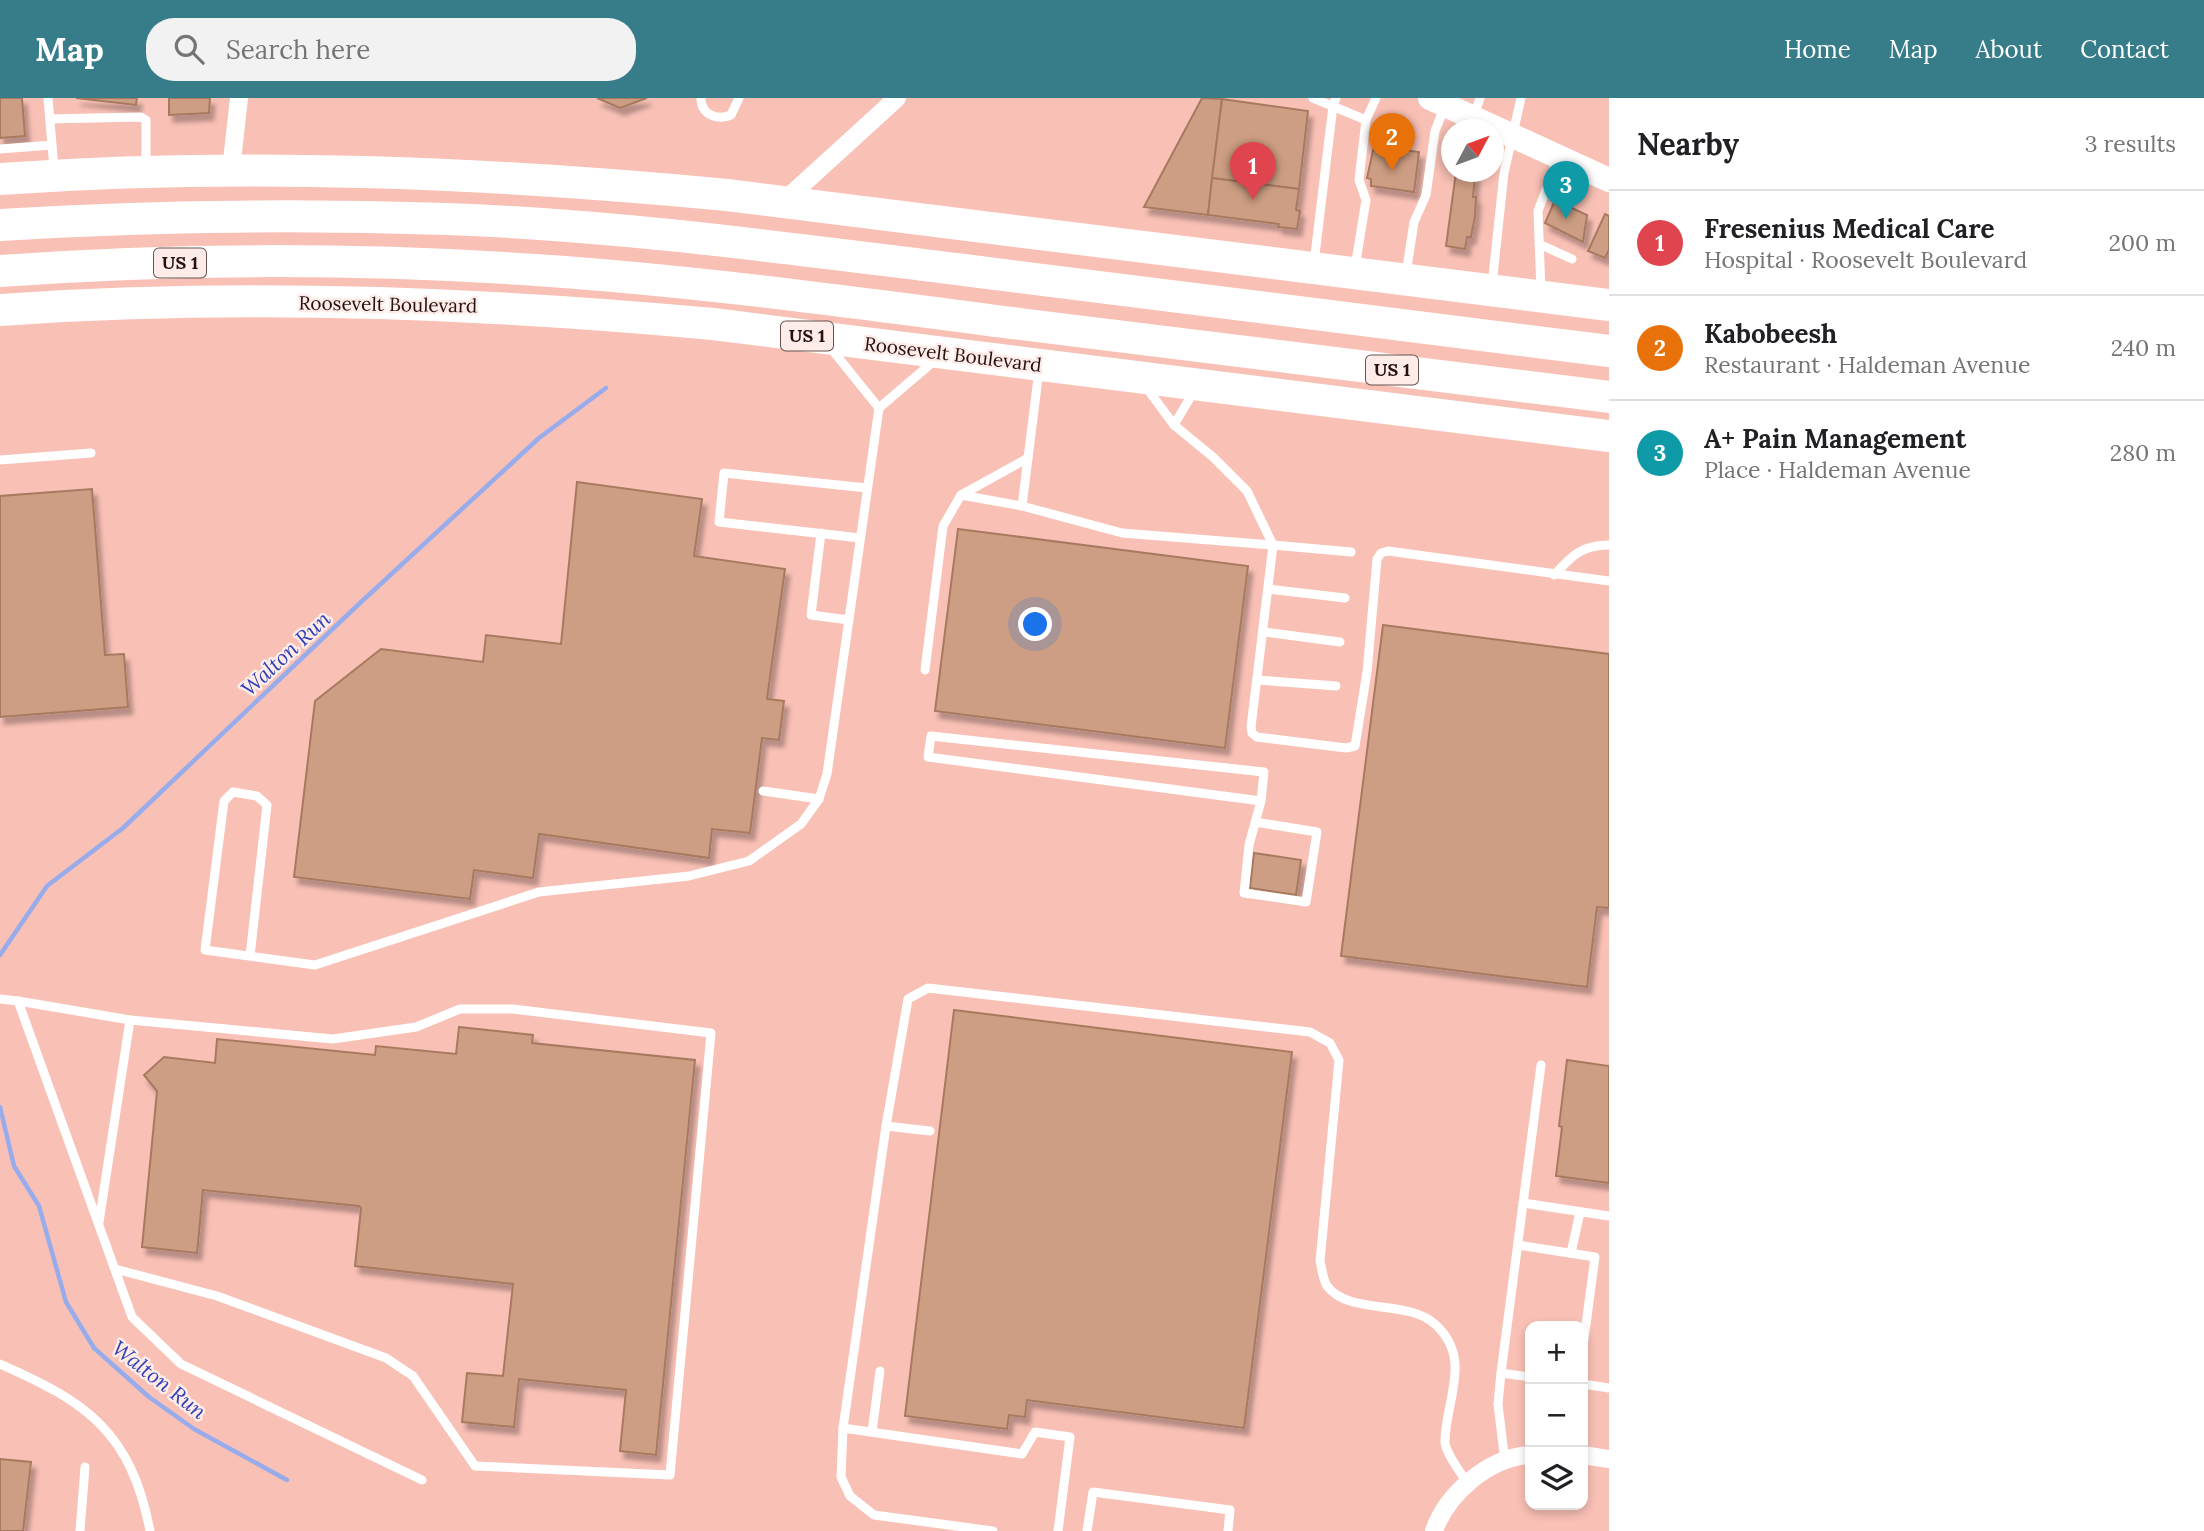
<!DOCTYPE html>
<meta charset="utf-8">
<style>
body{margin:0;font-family:Lora,serif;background:#f2f2f2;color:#202124}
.controls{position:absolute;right:21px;bottom:21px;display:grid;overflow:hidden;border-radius:14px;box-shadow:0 4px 10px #0003}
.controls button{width:63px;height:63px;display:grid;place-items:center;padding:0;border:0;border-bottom:2px solid #e0e0e0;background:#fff;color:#202124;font:35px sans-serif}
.compass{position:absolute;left:1441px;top:21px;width:63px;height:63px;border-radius:50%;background:#fff;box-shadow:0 4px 10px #0003;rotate:49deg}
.you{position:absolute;left:1036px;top:527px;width:24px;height:24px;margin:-18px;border:5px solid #fff;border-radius:50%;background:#1a73e8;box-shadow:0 0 0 10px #1a73e833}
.badge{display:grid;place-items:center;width:46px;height:46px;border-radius:50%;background:#367c89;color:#fff;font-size:23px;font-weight:700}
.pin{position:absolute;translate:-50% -58px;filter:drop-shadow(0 2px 4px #0008)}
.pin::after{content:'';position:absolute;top:37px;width:24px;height:21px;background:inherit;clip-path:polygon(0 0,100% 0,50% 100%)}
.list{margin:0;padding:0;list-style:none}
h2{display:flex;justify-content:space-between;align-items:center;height:91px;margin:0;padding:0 28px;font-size:30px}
h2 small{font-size:23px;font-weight:400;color:#757577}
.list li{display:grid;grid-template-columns:46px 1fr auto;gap:21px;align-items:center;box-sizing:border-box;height:105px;padding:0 28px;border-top:2px solid #e0e0e0}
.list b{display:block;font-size:26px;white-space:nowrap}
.list p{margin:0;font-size:23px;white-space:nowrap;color:#757577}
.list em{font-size:23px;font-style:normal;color:#757577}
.icon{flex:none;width:38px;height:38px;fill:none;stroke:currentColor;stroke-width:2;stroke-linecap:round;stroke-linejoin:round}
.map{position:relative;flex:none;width:1609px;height:1433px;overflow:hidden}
header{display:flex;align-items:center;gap:42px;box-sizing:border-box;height:98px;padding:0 35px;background:#367c89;color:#fff}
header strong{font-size:33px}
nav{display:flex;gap:38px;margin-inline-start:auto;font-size:24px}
.search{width:490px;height:63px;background:#f2f2f2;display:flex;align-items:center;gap:18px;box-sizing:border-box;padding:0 24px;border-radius:28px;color:#757577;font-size:26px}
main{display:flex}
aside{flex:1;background:#fff}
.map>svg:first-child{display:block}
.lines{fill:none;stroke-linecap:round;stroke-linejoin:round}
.stream{stroke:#98acec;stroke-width:4.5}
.building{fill:#cd9e83;stroke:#a77a60;stroke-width:2;filter:url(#shadow)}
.lane{stroke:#fff;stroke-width:9}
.street{stroke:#fff;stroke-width:18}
.secondary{stroke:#fff;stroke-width:24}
.highway{stroke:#fff;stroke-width:32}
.labels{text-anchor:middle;stroke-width:5;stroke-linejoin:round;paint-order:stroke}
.shield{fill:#feece8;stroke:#66534f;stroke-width:2}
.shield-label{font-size:18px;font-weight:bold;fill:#25110e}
.street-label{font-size:19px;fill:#25110e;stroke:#feece8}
.water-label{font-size:21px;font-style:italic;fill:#303fb8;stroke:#feece8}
</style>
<header>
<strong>Map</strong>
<div class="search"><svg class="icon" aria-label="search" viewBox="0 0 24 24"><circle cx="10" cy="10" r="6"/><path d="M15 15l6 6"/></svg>Search here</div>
<nav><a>Home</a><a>Map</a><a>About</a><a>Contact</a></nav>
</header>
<main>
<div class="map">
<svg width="1609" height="1433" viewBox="0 0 1609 1433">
<defs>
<filter id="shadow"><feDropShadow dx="4.5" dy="7" stdDeviation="2" flood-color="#0004"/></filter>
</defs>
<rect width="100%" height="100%" fill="#f9c0b5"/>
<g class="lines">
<g class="stream">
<polyline points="0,857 47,788 123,730 360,505 539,340 606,290"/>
<polyline points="0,1009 14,1068 39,1108 66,1204 94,1250 149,1299 194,1331 287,1382"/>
</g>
</g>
<g class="building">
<polygon points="0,0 22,0 25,38 0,40"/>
<polygon points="76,0 137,0 136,7"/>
<polygon points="169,0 210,0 209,15 169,17"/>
<polygon points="597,0 647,0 620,10"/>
<polygon points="1202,0 1222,1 1208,117 1144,109"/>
<polygon points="1222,1 1308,13 1299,91 1212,80"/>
<polygon points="1374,48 1419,54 1414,94 1371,88 1371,81 1367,80"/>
<polygon points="1456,74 1466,74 1475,77 1473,99 1476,99 1475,118 1471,139 1467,139 1465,151 1446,148"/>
<polygon points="1212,80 1299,91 1296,112 1300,113 1297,131 1278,129 1279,126 1208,117"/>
<polygon points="1555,102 1587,117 1583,144 1545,125"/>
<polygon points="1605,116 1609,118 1609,152 1605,160 1588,153"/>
<polygon points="577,384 702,401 694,458 785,471 767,601 784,603 779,642 762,640 750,735 712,731 709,760 539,736 533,780 474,772 470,801 294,779 315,603 381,551 483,564 486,537 561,546"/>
<polygon points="92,391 105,557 124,556 128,609 0,619 0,398"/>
<polygon points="958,431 1248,468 1225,650 935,613"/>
<polygon points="1383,527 1609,556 1609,810 1597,809 1587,889 1341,858"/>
<polygon points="1254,755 1301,762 1296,797 1250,790"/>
<polygon points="954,912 1292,954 1244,1330 1027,1302 1025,1319 1009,1317 1007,1331 905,1318"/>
<polygon points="459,929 533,937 532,945 695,962 656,1357 620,1353 626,1292 519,1281 514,1329 462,1324 467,1275 503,1278 513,1186 355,1168 361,1110 359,1108 203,1092 197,1155 142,1149 157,993 144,977 164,959 215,965 217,941 375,957 376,948 456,956"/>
<polygon points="1567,962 1609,968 1609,1085 1556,1078 1562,1029 1559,1028"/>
<polygon points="0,1361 31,1364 23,1433 0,1433"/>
</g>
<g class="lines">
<g class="lane">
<polyline points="48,0 54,71"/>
<path d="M701 0C701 16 716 23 731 17L739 0"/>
<polyline points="1313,0 1366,22"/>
<polyline points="1474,18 1480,0"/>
<polyline points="50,21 141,19 146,22 146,70"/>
<polyline points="0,51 52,47"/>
<polyline points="1539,146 1572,161"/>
<polyline points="1314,165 1333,8 1336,0"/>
<polyline points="1355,170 1366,102 1359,82 1366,22 1376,0"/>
<polyline points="1406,176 1414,124 1426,97 1435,33 1444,10"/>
<polyline points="1492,187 1504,75 1521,0"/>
<polyline points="1541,193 1538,113 1558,60"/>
<polyline points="829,248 879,310"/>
<polyline points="1039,272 1022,408 1122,435 1273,447 1247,393 1213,359 1174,327 1146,289"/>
<polyline points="1174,327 1194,293"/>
<polyline points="0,362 91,355"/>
<polyline points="961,397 1028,360"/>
<polyline points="821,435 811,517 849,522"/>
<polyline points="860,440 719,424 724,375 867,390"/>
<polyline points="1351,454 1273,447 1251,629 1252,635 1257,639 1346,650 1355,648 1367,574 1377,461 1381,455 1388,453 1609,483"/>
<path d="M1554 477C1572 458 1581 447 1609 447"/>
<polyline points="1268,491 1345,500"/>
<polyline points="1264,534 1340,544"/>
<polyline points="925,572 943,428 961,397 1022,408"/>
<polyline points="1258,582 1336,588"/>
<polyline points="763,693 819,701"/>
<polyline points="1255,724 1317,734 1306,804 1244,795 1249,747 1261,703 1264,674 931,638 928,659 1261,703"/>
<polyline points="250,858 267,707 257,698 233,694 224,703 205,852 315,867 539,794 689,778 749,763 801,726 819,701 827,676 879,310 934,263"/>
<polyline points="0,901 18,903 132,1219 181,1266 422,1382"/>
<polyline points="18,903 130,922 99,1124"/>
<path d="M886 1028 908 901 928 890 1310 934 1330 945 1339 962 1320 1163C1322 1171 1323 1182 1327 1188 1350 1218 1407 1200 1436 1227 1473 1262 1445 1303 1445 1344 1445 1354 1462 1377 1468 1386"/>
<polyline points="930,1033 886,1028 843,1330 841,1379 850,1398 874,1417 993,1433"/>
<polyline points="1523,1105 1609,1118"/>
<polyline points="1518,1147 1595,1159 1583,1249"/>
<polyline points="1571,1155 1580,1114"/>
<polyline points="115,1171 217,1198 386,1260 413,1278 475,1368 670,1377 711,935 513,911 460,911 416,929 333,941 130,922"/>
<path d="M0 1266C87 1304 131 1334 150 1433"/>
<polyline points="1501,1275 1541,967"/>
<polyline points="1583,1286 1609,1290"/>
<polyline points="843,1330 1022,1356 1035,1334 1070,1339 1058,1433"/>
<polyline points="872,1334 880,1273"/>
<polyline points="1505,1364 1498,1306 1501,1275 1530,1279"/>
<polyline points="80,1433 85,1369"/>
<polyline points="1087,1433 1093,1394 1230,1412 1228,1433"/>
</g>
<g class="street">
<polyline points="231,72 239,0"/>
<polyline points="783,104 897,0"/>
<polyline points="1583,1357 1609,1361"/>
<path d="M1434 1433C1447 1395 1490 1359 1530 1357"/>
</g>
<polyline class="secondary" points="1430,0 1609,82"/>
<g class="highway">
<path d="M0 81C243 64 485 74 727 97L1609 207"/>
<path d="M0 127C149 118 298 116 447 121 620 127 792 151 964 172 1179 199 1394 226 1609 253"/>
<path d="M0 173C178 160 358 160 536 172 698 183 859 205 1020 226 1217 250 1413 274 1609 299"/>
<path d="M0 212C238 195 476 204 713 226L1609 338"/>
</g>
</g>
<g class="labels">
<g class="shield">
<rect x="154" y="150.5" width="52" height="29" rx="5"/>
<rect x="781" y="223.5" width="52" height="29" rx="5"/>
<rect x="1366" y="257.5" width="52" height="29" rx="5"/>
</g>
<g class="shield-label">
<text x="180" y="171">US 1</text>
<text x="807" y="244">US 1</text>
<text x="1392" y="278">US 1</text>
</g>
<g class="street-label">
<text transform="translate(388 206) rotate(1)" y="7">Roosevelt Boulevard</text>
<text transform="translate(953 256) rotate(7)" y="7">Roosevelt Boulevard</text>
</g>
<g class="water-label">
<text transform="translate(286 556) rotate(-43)" y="7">Walton Run</text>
<text transform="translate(159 1282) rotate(38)" y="7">Walton Run</text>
</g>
</g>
</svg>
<div class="controls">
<button>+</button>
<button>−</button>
<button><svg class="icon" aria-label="layers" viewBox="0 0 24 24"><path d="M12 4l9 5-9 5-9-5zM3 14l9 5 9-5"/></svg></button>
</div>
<svg class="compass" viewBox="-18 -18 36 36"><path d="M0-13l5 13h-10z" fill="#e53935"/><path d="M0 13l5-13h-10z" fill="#757577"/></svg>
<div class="you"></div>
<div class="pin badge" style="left:1253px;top:102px;background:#e0444e">1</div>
<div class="pin badge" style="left:1392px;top:73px;background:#e8710a">2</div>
<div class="pin badge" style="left:1566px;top:121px;background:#0f9aa8">3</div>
</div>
<aside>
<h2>Nearby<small>3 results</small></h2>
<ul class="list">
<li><span class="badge" style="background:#e0444e">1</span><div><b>Fresenius Medical Care</b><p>Hospital · Roosevelt Boulevard</p></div><em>200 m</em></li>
<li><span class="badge" style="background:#e8710a">2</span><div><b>Kabobeesh</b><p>Restaurant · Haldeman Avenue</p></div><em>240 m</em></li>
<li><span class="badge" style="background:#0f9aa8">3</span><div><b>A+ Pain Management</b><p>Place · Haldeman Avenue</p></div><em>280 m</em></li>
</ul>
</aside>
</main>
